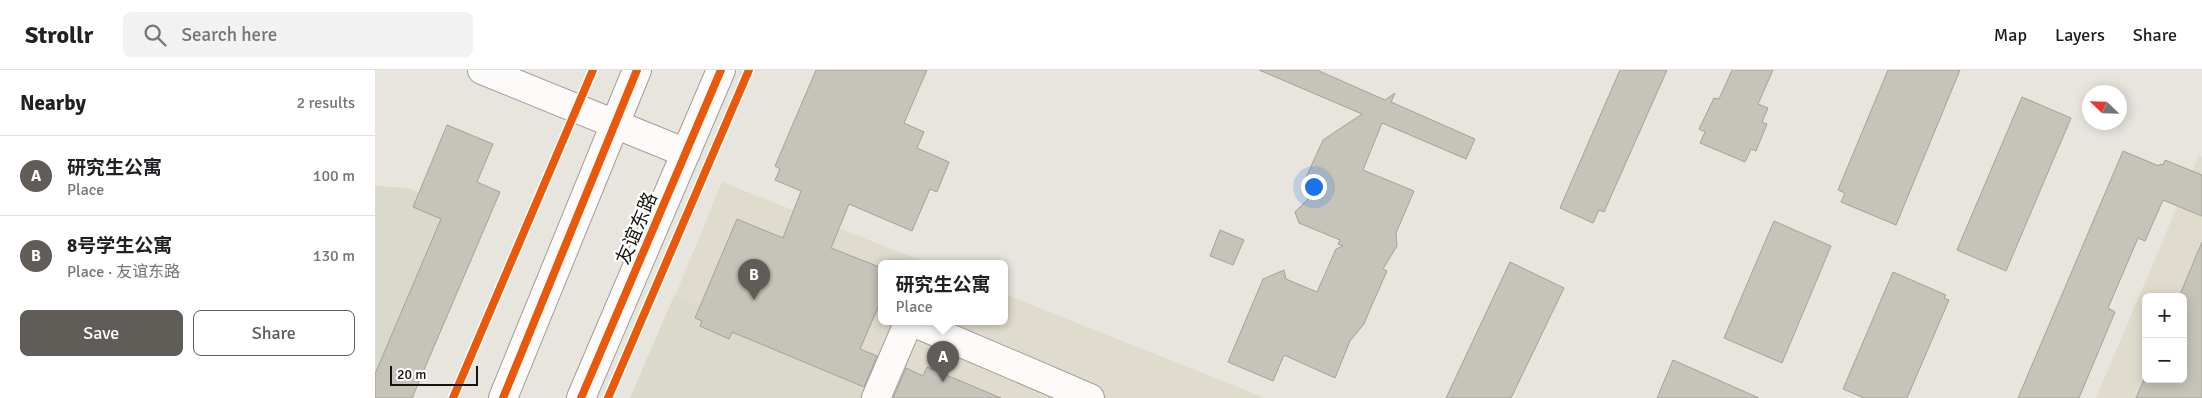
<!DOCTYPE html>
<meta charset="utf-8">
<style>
body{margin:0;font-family:Signika,"Noto Sans SC",sans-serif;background:#f2f2f2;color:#202124}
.controls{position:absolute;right:15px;bottom:15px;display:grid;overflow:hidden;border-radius:8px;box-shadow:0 2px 12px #0003}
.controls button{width:45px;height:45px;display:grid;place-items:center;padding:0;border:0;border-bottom:1px solid #e0e0e0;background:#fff;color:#202124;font:25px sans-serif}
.compass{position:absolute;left:1707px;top:15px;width:45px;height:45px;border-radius:50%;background:#fff;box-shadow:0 2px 12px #0003;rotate:293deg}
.scale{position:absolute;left:15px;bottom:12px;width:88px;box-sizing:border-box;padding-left:5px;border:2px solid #161410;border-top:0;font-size:14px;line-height:18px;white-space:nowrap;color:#161410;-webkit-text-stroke:4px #fff;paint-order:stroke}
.you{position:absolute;left:938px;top:116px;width:18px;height:18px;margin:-12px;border:4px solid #fff;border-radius:50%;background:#1a73e8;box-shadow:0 0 0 8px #1a73e833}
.badge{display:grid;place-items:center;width:32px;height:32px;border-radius:50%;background:#605d58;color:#fff;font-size:16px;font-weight:700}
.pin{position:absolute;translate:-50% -41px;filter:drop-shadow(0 1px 2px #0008)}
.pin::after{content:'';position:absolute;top:26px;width:18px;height:15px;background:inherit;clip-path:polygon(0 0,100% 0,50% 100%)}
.popup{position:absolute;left:503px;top:190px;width:130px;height:65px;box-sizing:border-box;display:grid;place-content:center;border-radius:8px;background:#fff;filter:drop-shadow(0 1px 4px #0005);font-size:16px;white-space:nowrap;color:#757577}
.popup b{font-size:19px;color:#202124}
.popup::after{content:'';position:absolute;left:50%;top:100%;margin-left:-10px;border:10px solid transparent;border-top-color:#fff}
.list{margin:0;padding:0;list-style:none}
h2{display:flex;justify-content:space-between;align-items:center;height:65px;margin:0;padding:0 20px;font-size:21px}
h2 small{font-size:16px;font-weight:400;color:#757577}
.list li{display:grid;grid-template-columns:32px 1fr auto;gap:15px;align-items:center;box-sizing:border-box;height:80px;padding:0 20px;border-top:1px solid #e0e0e0}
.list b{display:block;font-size:19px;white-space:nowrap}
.list p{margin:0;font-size:16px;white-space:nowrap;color:#757577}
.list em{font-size:16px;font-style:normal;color:#757577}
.actions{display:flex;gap:10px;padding:15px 20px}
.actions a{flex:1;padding:11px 0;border:1px solid #605d58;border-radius:8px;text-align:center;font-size:18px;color:#605d58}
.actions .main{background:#605d58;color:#fff}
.icon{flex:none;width:28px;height:28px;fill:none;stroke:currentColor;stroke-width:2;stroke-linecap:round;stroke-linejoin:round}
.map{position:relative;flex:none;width:1827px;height:328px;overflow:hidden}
header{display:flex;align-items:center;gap:30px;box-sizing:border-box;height:70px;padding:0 25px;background:#fff;border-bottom:1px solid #e0e0e0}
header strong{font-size:24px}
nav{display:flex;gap:28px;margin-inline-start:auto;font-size:18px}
.search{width:350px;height:45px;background:#f2f2f2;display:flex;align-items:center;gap:12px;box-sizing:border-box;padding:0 18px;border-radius:8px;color:#757577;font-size:19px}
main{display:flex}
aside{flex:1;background:#fff}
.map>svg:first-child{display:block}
.built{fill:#e0dccd;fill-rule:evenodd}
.green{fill:#d9dac9}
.building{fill:#c6c3b9;stroke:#a3a19d}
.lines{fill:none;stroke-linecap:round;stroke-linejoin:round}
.street-casing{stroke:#a09e99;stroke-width:30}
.secondary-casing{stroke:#a09e99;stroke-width:30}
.street{stroke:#fcfbfa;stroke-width:28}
.secondary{stroke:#fcfbfa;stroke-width:28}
.cycleway-casing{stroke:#fff;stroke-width:11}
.cycleway{stroke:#e8590c;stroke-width:8}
.labels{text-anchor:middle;stroke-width:4.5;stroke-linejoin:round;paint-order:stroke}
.street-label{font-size:19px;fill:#161410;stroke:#fff}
</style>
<header>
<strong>Strollr</strong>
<div class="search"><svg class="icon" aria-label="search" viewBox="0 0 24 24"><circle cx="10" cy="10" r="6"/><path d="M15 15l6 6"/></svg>Search here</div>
<nav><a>Map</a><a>Layers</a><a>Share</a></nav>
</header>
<main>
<aside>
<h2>Nearby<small>2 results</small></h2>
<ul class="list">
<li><span class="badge">A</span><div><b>研究生公寓</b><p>Place</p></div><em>100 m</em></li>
<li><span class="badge">B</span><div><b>8号学生公寓</b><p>Place · 友谊东路</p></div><em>130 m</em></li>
</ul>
<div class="actions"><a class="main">Save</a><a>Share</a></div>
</aside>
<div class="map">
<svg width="1827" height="328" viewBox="0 0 1827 328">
<rect width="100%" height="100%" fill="#e8e5de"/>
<g class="built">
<path d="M1824 85 1827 87V328H1721ZM1771 227H1808V309H1771Z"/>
<polygon points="347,112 552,193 507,193 507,251 629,251 629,224 891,328 258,328"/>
</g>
<g class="green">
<polygon points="0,116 33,118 80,138 0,324"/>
<polygon points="299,226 506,315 501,328 255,328"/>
</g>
<g class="building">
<polygon points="441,0 552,0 529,53 549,62 542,78 574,92 562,122 555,119 537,161 474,134 456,178 507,198 507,228 485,279 502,286 489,317 357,262 354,269 325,256 327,251 320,248 362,149 408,168 426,121 400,110 405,99 400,96"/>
<polygon points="884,0 942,0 1010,30 1020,23 1016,32 1100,69 1091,89 1007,53 988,100 1039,121 1021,163 1022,176 1008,199 1012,201 996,237 989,254 975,271 960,308 909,285 898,311 853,292 888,209 909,200 911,209 942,222 961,179 968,176 963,174 965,170 924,153 920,142 942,120 928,114 948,70 987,44"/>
<polygon points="1245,0 1292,0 1229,142 1224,140 1218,153 1185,138"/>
<polygon points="1357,0 1398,0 1383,34 1393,38 1387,52 1392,54 1381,81 1376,79 1370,92 1325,73 1330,62 1324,59 1339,28 1344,29"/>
<polygon points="1513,0 1585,0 1521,155 1466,132 1470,123 1463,120"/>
<polygon points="1647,27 1696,48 1631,201 1582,180"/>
<polygon points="72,55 118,74 102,112 125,122 37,328 0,328 0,304 66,149 38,137"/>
<polygon points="1748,81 1784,96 1785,94 1788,95 1790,90 1827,105 1827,146 1788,130 1770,171 1763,168 1733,238 1740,242 1704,328 1643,328"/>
<polygon points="1399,151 1456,176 1407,293 1349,268"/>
<polygon points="845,160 869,170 858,195 835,186"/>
<polygon points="1827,172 1827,328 1761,328 1771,305 1771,309 1808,309 1808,227 1804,227"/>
<polygon points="1135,192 1189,218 1136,328 1071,328"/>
<polygon points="1518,202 1571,225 1569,228 1574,230 1532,328 1489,328 1468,319"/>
<polygon points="1298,290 1384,328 1282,328"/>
<polygon points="552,297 626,328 518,328 531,298 548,306"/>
</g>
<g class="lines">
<g class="street-casing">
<g id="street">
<polyline points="535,251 715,328"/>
<polyline points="501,328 534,251"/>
</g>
</g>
<g class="secondary-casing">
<g id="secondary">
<polyline points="107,0 311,83"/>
<polyline points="128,328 262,0"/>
<polyline points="206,328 346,0"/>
</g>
</g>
<use href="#street" class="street"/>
<use href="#secondary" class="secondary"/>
<g class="cycleway-casing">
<g id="cycleway">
<polyline points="78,328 218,0"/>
<polyline points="128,328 262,0"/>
<polyline points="206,328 346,0"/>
<polyline points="233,328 374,0"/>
</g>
</g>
<use href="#cycleway" class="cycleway"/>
</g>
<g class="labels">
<g class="street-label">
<text transform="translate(261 158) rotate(-67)" y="7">友谊东路</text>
</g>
</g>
</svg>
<div class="controls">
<button>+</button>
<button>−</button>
</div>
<svg class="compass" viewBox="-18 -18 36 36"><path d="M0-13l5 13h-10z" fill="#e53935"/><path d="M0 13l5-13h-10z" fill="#757577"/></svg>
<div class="scale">20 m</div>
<div class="you"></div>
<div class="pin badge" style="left:568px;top:312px">A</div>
<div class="popup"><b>研究生公寓</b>Place</div>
<div class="pin badge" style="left:379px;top:230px">B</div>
</div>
</main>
